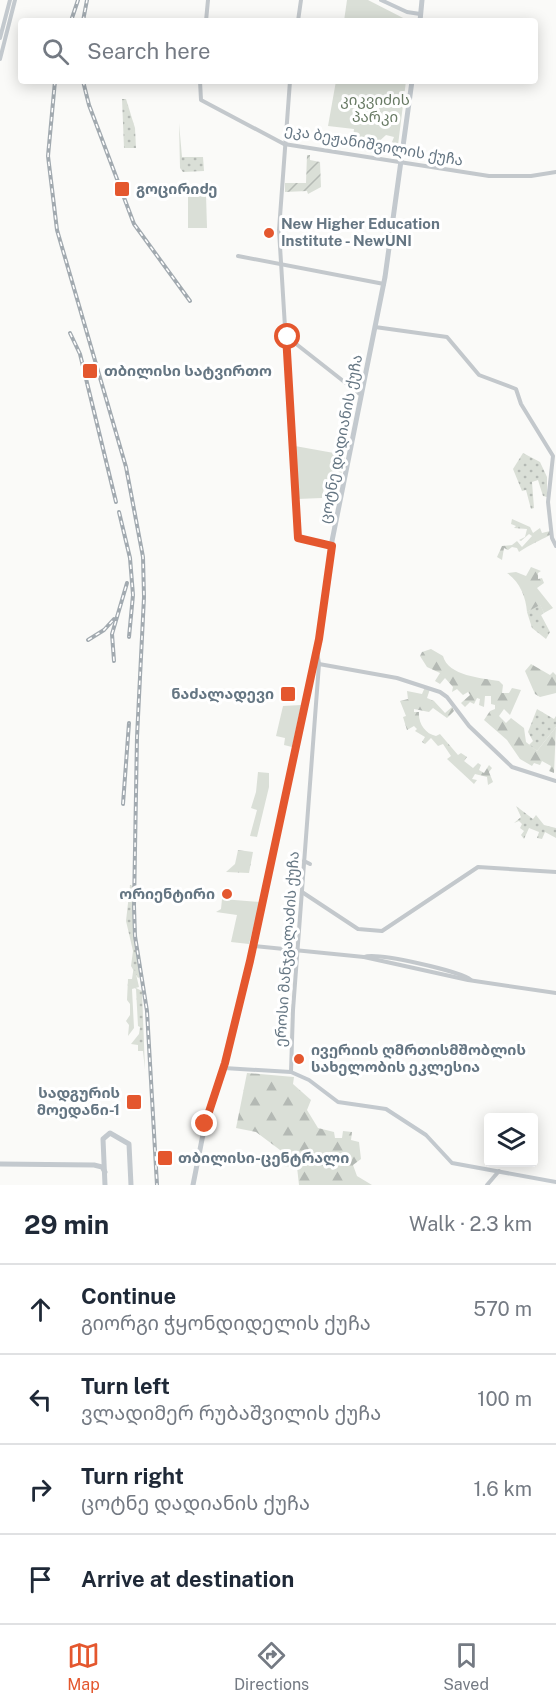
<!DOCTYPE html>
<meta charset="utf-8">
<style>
body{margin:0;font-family:"Public Sans","Noto Sans Georgian",sans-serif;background:#f6f6f7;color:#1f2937}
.controls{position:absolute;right:18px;bottom:18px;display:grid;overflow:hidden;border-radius:6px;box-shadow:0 3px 15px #0003}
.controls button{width:54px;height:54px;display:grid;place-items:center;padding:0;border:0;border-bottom:2px solid #e0e1e3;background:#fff;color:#1f2937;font:30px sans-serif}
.stop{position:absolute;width:18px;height:18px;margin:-14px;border:4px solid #e4572e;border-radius:50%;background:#fff}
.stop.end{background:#e4572e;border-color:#fff;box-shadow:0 2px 6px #0008}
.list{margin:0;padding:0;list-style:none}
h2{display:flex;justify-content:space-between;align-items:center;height:78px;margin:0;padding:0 24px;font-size:26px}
h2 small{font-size:20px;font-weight:400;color:#747a83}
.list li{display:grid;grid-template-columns:39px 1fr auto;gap:18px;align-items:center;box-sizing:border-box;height:90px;padding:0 24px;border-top:2px solid #e0e1e3}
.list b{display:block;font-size:22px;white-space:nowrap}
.list p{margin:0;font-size:20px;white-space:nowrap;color:#747a83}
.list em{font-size:20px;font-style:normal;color:#747a83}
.icon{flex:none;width:33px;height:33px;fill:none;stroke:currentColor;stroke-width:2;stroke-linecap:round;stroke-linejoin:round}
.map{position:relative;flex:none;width:556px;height:1185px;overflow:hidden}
.search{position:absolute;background:#fff;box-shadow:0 3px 15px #0003;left:18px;right:18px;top:18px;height:66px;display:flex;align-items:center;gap:15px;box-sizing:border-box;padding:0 21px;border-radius:6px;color:#747a83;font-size:22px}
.sheet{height:438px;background:#fff}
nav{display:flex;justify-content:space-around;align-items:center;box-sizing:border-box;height:84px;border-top:2px solid #e0e1e3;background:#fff;font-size:16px;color:#747a83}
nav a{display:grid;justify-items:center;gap:3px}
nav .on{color:#e4572e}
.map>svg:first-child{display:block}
.grass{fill:url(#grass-dots)}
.forest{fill:url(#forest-firs)}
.park{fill:#dadfd7}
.garden{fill:url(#garden-furrows)}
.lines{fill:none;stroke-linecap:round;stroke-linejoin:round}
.tertiary{stroke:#c3c8cc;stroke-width:4}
.secondary{stroke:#c3c9ce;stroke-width:4}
.primary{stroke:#c3c9ce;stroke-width:5}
.rail-casing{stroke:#a2aab0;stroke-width:4}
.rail{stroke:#fff;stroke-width:1.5;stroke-dasharray:4.5;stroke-linecap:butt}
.route{stroke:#e4572e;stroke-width:8}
.poi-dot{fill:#e4572e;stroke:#fff;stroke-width:2}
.labels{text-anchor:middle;stroke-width:6;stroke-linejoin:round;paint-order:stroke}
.park-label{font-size:15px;fill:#687a64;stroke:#fff}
.street-label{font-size:15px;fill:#657683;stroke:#fff}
.poi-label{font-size:15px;font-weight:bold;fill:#657683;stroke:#fff;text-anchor:start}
</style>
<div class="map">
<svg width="556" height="1185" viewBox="0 0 556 1185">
<defs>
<pattern id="grass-dots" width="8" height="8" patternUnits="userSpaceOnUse" patternTransform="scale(1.5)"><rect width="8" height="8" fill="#dadfd7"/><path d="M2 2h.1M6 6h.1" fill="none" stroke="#b4b9b4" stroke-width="1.8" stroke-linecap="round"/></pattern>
<pattern id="forest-firs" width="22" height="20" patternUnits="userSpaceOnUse" patternTransform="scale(1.5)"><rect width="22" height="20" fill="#dadfd7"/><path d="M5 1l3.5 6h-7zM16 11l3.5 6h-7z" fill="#b4b9b4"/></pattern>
<pattern id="garden-furrows" width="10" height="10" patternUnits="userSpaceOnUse" patternTransform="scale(1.5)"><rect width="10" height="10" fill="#dadfd7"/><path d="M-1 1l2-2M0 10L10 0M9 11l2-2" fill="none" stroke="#b4b9b4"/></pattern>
</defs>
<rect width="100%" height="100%" fill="#fafaf8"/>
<g class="grass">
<polygon points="122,99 126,99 135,128 136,148 124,148"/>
<polygon points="179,123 182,157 203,157 204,171 183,172 180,168"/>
<polygon points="523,453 540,462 547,477 547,497 543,496 538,480 532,482 534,508 531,509 526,490 522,491 513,469"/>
<polygon points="540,604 544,613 541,615 550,632 546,639 532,628 527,612"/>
<polygon points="537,709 554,719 556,716 556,727 537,751 529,745 533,741 528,732"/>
<polygon points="516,806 533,819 536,815 544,825 556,828 556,838 545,832 542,839 537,838 539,832 529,828 524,839 521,835 524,831 520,828 522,824 519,821 514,823 521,817"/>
<polygon points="130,885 133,886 133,921 140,977 138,978 131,966 133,951 126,921"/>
<polygon points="134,987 142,991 145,1070 143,1051 138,1051 138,1045 131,1044 139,1034 140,1027 138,1026 136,989"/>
</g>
<g class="forest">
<path d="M512 519 530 527 533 533 540 528 542 533 550 531V535C539 541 531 544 519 552L517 548 512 547 508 550 504 548 502 560 497 557 502 546 512 545 517 541 522 547 532 536 529 534 521 541 519 540 525 537 527 529 514 528 516 526 511 524Z"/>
<path d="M531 567 541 571 538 573V579L542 578 544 583 537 588 553 608 544 613 540 605 527 612C526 597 520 582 507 573L516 572 526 576Z"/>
<path d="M431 649 443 656C448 676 482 678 499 681L503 685 502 693H509L512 688 521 690 510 715 504 709 499 716 506 723 511 718 524 728 526 742 537 751 556 727 554 773 549 771 551 766 542 761 540 765 534 763 532 766 520 759 507 740 484 720 490 711 495 709V705L491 704V696H485L484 707 479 705 480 699 477 698 474 704 470 702 465 707 461 703 470 695 468 692 463 695 457 689 452 692 453 687 445 678 440 684 435 681 440 673 427 667 420 656 422 652Z"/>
<polygon points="531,664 550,675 553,672 556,675 556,693 540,697 535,694 525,671"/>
<path d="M425 687 430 689 427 698 434 701 445 713 452 707 454 711 447 718 433 708 429 712 414 709V712H419C418 723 425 734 436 736L440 734 458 755 461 753 467 757 464 761 473 768 478 763 481 765 479 770 484 773 489 765 492 768 489 772 493 782 488 785 487 777 475 774 472 779 477 780 474 784 447 759 451 756 443 744 438 746 431 738 425 744 422 742 425 737 415 731 417 729 414 726 407 730 403 717 406 716 400 701 408 699 407 691 422 694Z"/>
<polygon points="238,850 253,852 249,873 226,872 235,864"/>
<polygon points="134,965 139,987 132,989 134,1028 128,1036 129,1025 126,1021 130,1015 130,1004 127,1000 128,979 132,979"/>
<polygon points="247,1073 294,1077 293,1084 311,1100 307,1110 318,1128 334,1132 335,1138 342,1138 343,1131 352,1132 351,1140 359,1142 361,1159 353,1165 357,1176 372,1185 299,1185 297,1167 284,1166 280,1150 256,1132 236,1128"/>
</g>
<g class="park">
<polygon points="347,0 368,0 409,21 344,21"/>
<polygon points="336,81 406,81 398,145 392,142 394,137 386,135 375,145 374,153 352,148 354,129 328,126"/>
<polygon points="188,194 206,194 207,228 188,228"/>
<polygon points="295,446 345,455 338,491 324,488 322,498 297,499"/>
<polygon points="301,705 292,747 284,745 285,738 276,736 283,706"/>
<polygon points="258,772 269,773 269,787 257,837 250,836 257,810 251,808 256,792"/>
<polygon points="222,899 260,902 249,944 231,942 237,915 216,912 221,909"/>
</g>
<polygon class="garden" points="307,155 310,155 310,160 320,162 321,187 308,194 307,191 285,192 285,183 306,183"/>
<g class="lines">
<g class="tertiary">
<polyline points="206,21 208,0"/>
<polyline points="298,21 301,0"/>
<polyline points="200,81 201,100 284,144 489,176 531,176 556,172"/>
<polyline points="290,81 279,230 298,538 332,546"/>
<polyline points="238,256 384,284"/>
<polyline points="375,327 447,337 479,375 516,389 521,404 553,456 548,502 552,538 556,546"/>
<polyline points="286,336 361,395"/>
<polyline points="319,664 397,678 440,692 447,697 469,726 512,767 556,781"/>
<polyline points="304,861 310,864"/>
<polyline points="302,892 358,929 382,931 478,867 556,872"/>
<polyline points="253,946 364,957 468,980 556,993"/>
<path d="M364 957C377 952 460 971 471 980"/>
<polyline points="291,1072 293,1010 319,664 317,651"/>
<polyline points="487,1185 499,1171"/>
</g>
<g class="secondary">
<polyline points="381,0 407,12 420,14"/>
<polyline points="0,38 10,0"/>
<polyline points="0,59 15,0"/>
<polyline points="224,1068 291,1072 309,1080 338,1102 386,1109 426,1135 452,1163 556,1182"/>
</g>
<g class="primary">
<polyline points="420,21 422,0"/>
<polyline points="0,1164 94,1165 102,1167 105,1172"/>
<polyline points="105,1185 103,1139 110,1133 129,1144 131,1185"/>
<polyline points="193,1185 207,1114 225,1063 247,973 319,639 332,541 385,277 412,81"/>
</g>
<g class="rail-casing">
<g id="rail">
<polyline points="71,21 78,0"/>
<polyline points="83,21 87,0"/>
<polyline points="55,81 48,156 57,230 126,467 143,557 144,597 137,737 134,906 135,936 147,1011 157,1185"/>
<polyline points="83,81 89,105 134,224 190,301"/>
<polyline points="70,333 80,354 116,502"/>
<polyline points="119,512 130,558 133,595 129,637"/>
<polyline points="88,640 104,630 114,619"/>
<polyline points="114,661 112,634 127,583"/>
<polyline points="123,804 129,723"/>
</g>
</g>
<use href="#rail" class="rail"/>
</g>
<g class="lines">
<polyline class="route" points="205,1124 225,1063 250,961 319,639 332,546 298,538 286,335 288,337"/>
</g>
<g class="poi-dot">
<rect x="114" y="181" width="16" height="16" rx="3"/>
<circle cx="269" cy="233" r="6"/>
<rect x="82" y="363" width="16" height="16" rx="3"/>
<rect x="280" y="686" width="16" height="16" rx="3"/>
<circle cx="227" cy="894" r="6"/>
<circle cx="299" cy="1059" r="6"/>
<rect x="126" y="1094" width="16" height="16" rx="3"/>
<rect x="157" y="1150" width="16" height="16" rx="3"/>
</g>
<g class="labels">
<g class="park-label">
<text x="375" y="105">კიკვიძის<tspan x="375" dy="17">პარკი</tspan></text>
</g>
<g class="street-label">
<text transform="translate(374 145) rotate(10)" y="5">ეკა ბეჟანიშვილის ქუჩა</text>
<text transform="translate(341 439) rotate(-79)" y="5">ცოტნე დადიანის ქუჩა</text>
<text transform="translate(287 949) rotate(-86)" y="5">ეროსი მანჯგალაძის ქუჩა</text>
</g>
<g class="poi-label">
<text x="136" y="194">გოცირიძე</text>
<text x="281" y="229">New Higher Education<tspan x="281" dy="17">Institute - NewUNI</tspan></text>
<text x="104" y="376">თბილისი სატვირთო</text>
<text x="274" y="699" text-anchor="end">ნაძალადევი</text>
<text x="215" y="899" text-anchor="end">ორიენტირი</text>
<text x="311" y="1055">ივერიის ღმრთისმშობლის<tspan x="311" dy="17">სახელობის ეკლესია</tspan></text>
<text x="120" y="1098" text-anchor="end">სადგურის<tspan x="120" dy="17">მოედანი-1</tspan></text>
<text x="178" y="1163">თბილისი-ცენტრალი</text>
</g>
</g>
</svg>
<div class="controls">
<button><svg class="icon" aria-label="layers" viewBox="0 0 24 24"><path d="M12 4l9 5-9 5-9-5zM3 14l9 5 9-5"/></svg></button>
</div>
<div class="stop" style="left:288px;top:337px"></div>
<div class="stop end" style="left:205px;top:1124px"></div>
<div class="search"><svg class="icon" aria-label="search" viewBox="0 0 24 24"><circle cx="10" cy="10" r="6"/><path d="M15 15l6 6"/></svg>Search here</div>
</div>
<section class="sheet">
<h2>29 min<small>Walk · 2.3 km</small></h2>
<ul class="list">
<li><svg class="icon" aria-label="ahead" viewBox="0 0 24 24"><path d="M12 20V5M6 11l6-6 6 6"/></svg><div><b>Continue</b><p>გიორგი ჭყონდიდელის ქუჩა</p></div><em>570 m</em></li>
<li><svg class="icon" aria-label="left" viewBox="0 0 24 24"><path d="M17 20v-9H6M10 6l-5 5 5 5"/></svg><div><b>Turn left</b><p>ვლადიმერ რუბაშვილის ქუჩა</p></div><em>100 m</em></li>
<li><svg class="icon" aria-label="right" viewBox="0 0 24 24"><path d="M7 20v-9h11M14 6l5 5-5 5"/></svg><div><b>Turn right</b><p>ცოტნე დადიანის ქუჩა</p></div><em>1.6 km</em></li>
<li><svg class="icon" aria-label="arrive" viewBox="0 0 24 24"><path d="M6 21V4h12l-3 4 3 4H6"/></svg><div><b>Arrive at destination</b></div></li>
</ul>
</section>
<nav>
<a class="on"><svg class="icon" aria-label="map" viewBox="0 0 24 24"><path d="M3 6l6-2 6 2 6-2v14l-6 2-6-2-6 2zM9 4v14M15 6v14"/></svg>Map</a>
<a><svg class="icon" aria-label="directions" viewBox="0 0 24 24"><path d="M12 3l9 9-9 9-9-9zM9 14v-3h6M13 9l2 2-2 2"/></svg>Directions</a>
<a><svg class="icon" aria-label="saved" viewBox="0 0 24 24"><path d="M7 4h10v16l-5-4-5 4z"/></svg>Saved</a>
</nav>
